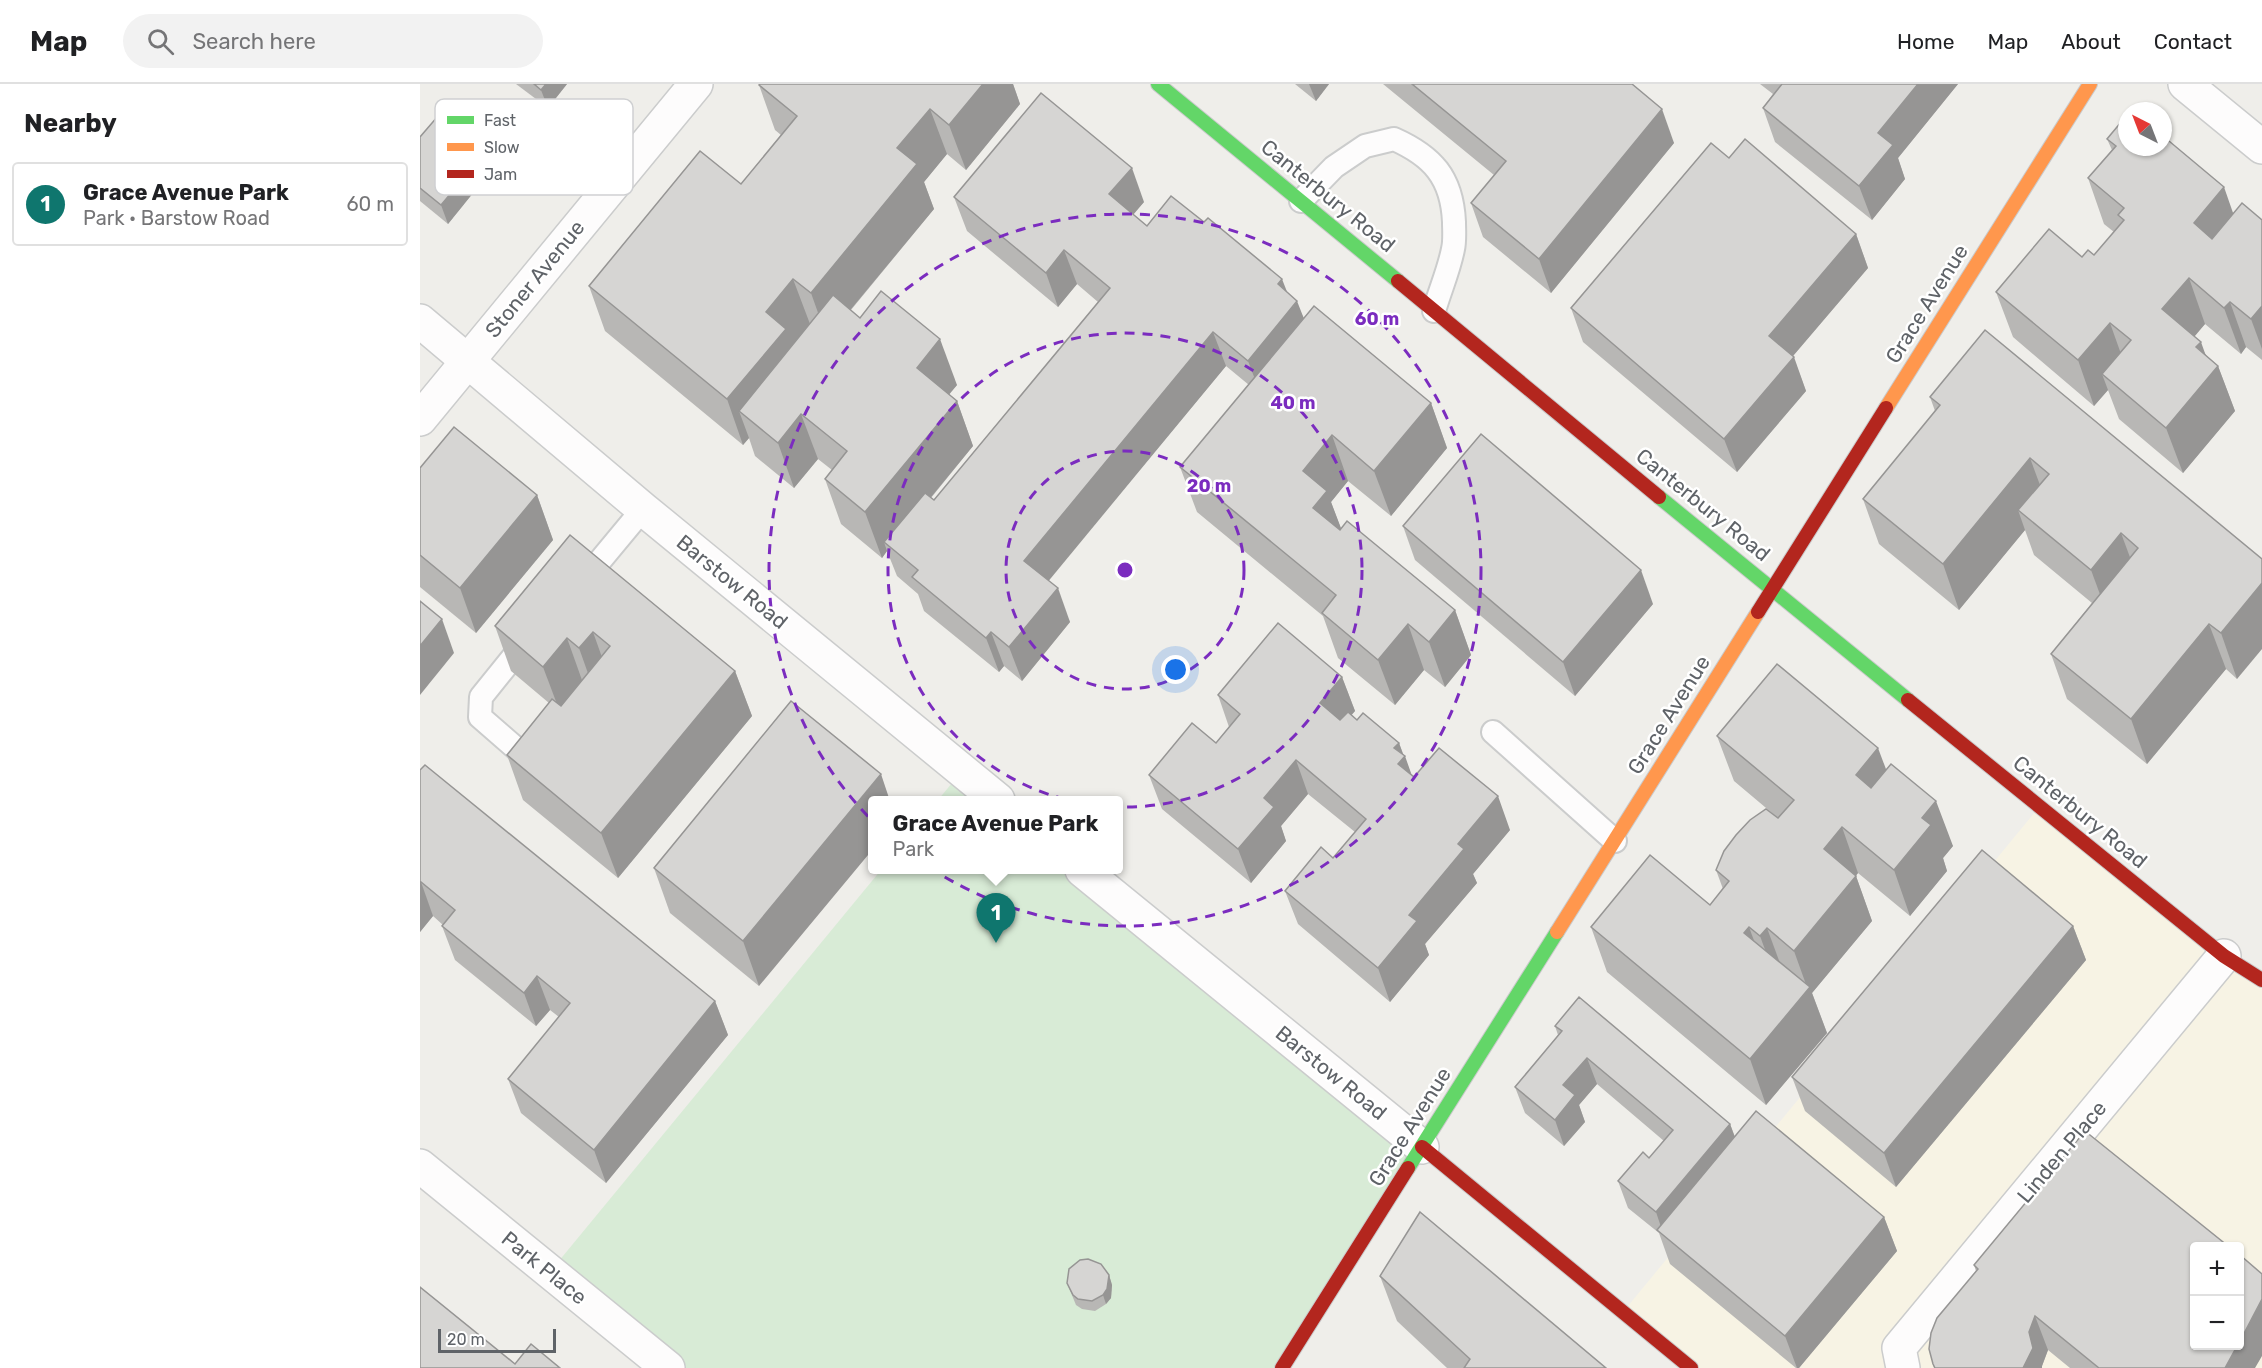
<!DOCTYPE html>
<meta charset="utf-8">
<style>
body{margin:0;font-family:Rubik,sans-serif;background:#f2f2f2;color:#202124}
.controls{position:absolute;right:18px;bottom:18px;display:grid;overflow:hidden;border-radius:6px;box-shadow:0 2px 4px #0004}
.controls button{width:54px;height:54px;display:grid;place-items:center;padding:0;border:0;border-bottom:2px solid #e0e0e0;background:#fff;color:#202124;font:30px sans-serif}
.compass{position:absolute;left:1698px;top:18px;width:54px;height:54px;border-radius:50%;background:#fff;box-shadow:0 2px 4px #0004;rotate:318deg}
.scale{position:absolute;left:18px;bottom:15px;width:118px;box-sizing:border-box;padding-left:6px;border:3px solid #5f6368;border-top:0;font-size:16px;line-height:21px;white-space:nowrap;color:#5f6368;-webkit-text-stroke:4px #fff;paint-order:stroke}
.you{position:absolute;left:756px;top:586px;width:21px;height:21px;margin:-15px;border:4px solid #fff;border-radius:50%;background:#1a73e8;box-shadow:0 0 0 9px #1a73e833}
.badge{display:grid;place-items:center;width:39px;height:39px;border-radius:50%;background:#0f766e;color:#fff;font-size:20px;font-weight:700}
.pin{position:absolute;translate:-50% -50px;filter:drop-shadow(0 2px 3px #0008)}
.pin::after{content:'';position:absolute;top:32px;width:21px;height:18px;background:inherit;clip-path:polygon(0 0,100% 0,50% 100%)}
.popup{position:absolute;left:448px;top:712px;width:255px;height:78px;box-sizing:border-box;display:grid;place-content:center;border-radius:6px;background:#fff;filter:drop-shadow(0 2px 4px #0005);font-size:20px;white-space:nowrap;color:#757577}
.popup b{font-size:22px;color:#202124}
.popup::after{content:'';position:absolute;left:50%;top:100%;margin-left:-12px;border:12px solid transparent;border-top-color:#fff}
.list{margin:0;padding:0;list-style:none}
h2{display:flex;justify-content:space-between;align-items:center;height:78px;margin:0;padding:0 24px;font-size:26px}
h2 small{font-size:20px;font-weight:400;color:#757577}
.list li{display:grid;grid-template-columns:39px 1fr auto;gap:18px;align-items:center;box-sizing:border-box;height:84px;margin:0 12px 12px;padding:0 12px;border:2px solid #e0e0e0;border-radius:6px}
.list b{display:block;font-size:22px;white-space:nowrap}
.list p{margin:0;font-size:20px;white-space:nowrap;color:#757577}
.list em{font-size:20px;font-style:normal;color:#757577}
.icon{flex:none;width:33px;height:33px;fill:none;stroke:currentColor;stroke-width:2;stroke-linecap:round;stroke-linejoin:round}
.map{position:relative;flex:none;width:1842px;height:1284px;overflow:hidden}
header{display:flex;align-items:center;gap:36px;box-sizing:border-box;height:84px;padding:0 30px;background:#fff;border-bottom:2px solid #e0e0e0}
header strong{font-size:28px}
nav{display:flex;gap:33px;margin-inline-start:auto;font-size:21px}
.search{width:420px;height:54px;background:#f2f2f2;display:flex;align-items:center;gap:15px;box-sizing:border-box;padding:0 21px;border-radius:33px;color:#757577;font-size:22px}
main{display:flex}
aside{flex:1;background:#fff}
.map>svg:first-child{display:block}
.commercial{fill:#f7f3e4;fill-rule:evenodd}
.green{fill:#d8ebd6}
.lines{fill:none;stroke-linecap:round;stroke-linejoin:round}
.lane-casing{stroke:#cbcccc;stroke-width:26}
.street-casing{stroke:#cbcccc;stroke-width:36}
.fast-casing{stroke:#cacacb;stroke-width:16}
.slow-casing{stroke:#cacacb;stroke-width:16}
.jam-casing{stroke:#cacacb;stroke-width:16}
.lane{stroke:#fdfcfc;stroke-width:22}
.street{stroke:#fdfcfc;stroke-width:33}
.fast{stroke:#63d668;stroke-width:14}
.slow{stroke:#ff974d;stroke-width:14}
.jam{stroke:#b3261e;stroke-width:14}
.wall{fill:#b8b7b5}
.shaded-wall{fill:#969594}
.building{fill:#d6d5d3;stroke:#969594;stroke-width:1.5}
.ring{fill:none;stroke:#7b2cbf;stroke-width:3;stroke-dasharray:10 8}
.labels{text-anchor:middle;stroke-width:5;stroke-linejoin:round;paint-order:stroke}
.street-label{font-size:21px;fill:#5f6368;stroke:#fff}
.key{fill:#fff;stroke:#cfd0d2;stroke-width:1.5}
.key-label{font-size:16px;fill:#5f6368}
.centre{fill:#7b2cbf;stroke:#fff;stroke-width:3}
.ring-label{font-size:18px;text-anchor:middle;font-weight:bold;fill:#7b2cbf;stroke:#fff;stroke-width:5;stroke-linejoin:round;paint-order:stroke}
</style>
<header>
<strong>Map</strong>
<div class="search"><svg class="icon" aria-label="search" viewBox="0 0 24 24"><circle cx="10" cy="10" r="6"/><path d="M15 15l6 6"/></svg>Search here</div>
<nav><a>Home</a><a>Map</a><a>About</a><a>Contact</a></nav>
</header>
<main>
<aside>
<h2>Nearby<small></small></h2>
<ul class="list">
<li><span class="badge">1</span><div><b>Grace Avenue Park</b><p>Park · Barstow Road</p></div><em>60 m</em></li>
</ul>
</aside>
<div class="map">
<svg width="1842" height="1284" viewBox="0 0 1842 1284">
<rect width="100%" height="100%" fill="#efeeea"/>
<path class="commercial" d="M1620 722 1842 896V1284H1272L1203 1228ZM1774 1162H1820V1262H1774Z"/>
<g class="green">
<polygon points="542,687 578,716 518,716"/>
<polygon points="461,786 662,786 1002,1063 862,1284 248,1284 129,1189"/>
</g>
<g class="lines">
<g class="lane-casing">
<g id="lane">
<path d="M881 117 914 83 945 62 974 55C1012 72 1032 93 1034 138 1034 146 1035 157 1033 165 1029 186 1020 206 1014 227"/>
<polyline points="159,494 174,484 223,425"/>
<polyline points="107,556 61,613 60,633 114,680"/>
<polyline points="1073,648 1195,757"/>
</g>
</g>
<g class="street-casing">
<g id="street">
<polyline points="1765,0 1842,63"/>
<polyline points="0,237 223,425 578,716"/>
<polyline points="0,335 276,0"/>
<polyline points="662,786 1002,1063"/>
<polyline points="0,1082 248,1284"/>
<polyline points="1483,1284 1479,1264 1804,872"/>
</g>
</g>
<g class="fast-casing">
<g id="fast">
<polyline points="738,0 978,197"/>
<polyline points="1239,413 1488,616"/>
<polyline points="988,1084 1137,848"/>
</g>
</g>
<g class="slow-casing">
<g id="slow">
<polyline points="1466,324 1670,0"/>
<polyline points="1137,848 1338,528"/>
</g>
</g>
<g class="jam-casing">
<g id="jam">
<polyline points="978,197 1239,413"/>
<polyline points="1338,528 1466,324"/>
<polyline points="1488,616 1804,872 1842,896"/>
<polyline points="1002,1063 1271,1284"/>
<polyline points="862,1284 988,1084"/>
</g>
</g>
<use href="#lane" class="lane"/>
<use href="#street" class="street"/>
<use href="#fast" class="fast"/>
<use href="#slow" class="slow"/>
<use href="#jam" class="jam"/>
</g>
<g class="wall">
<polygon points="96,0 147,0 128,24"/>
<polygon points="340,0 593,0 600,20 546,86 527,70 504,98 514,125 431,226 440,234 537,301 529,310 537,317 553,362 511,414 514,416 678,218 657,200 638,223 547,147 534,113 724,118 713,130 727,142 867,208 884,234 1011,319 1027,364 971,432 928,397 911,418 921,445 1035,526 1051,571 1025,603 1004,586 975,621 918,574 903,532 777,428 760,383 829,301 806,282 628,496 650,538 602,597 584,582 579,588 504,527 498,510 477,492 467,467 462,474 421,440 405,395 412,386 398,375 374,404 335,372 329,354 323,361 185,247 169,202 321,100 361,51 355,46 339,1"/>
<polygon points="875,0 909,0 896,17"/>
<polygon points="963,0 1212,0 1254,59 1131,209 1063,153 1051,119 1074,91"/>
<polygon points="1340,0 1538,0 1478,74 1485,95 1452,136 1355,58 1343,24 1353,10"/>
<polygon points="0,53 70,88 28,140 0,117"/>
<polygon points="1687,55 1813,129 1842,136 1842,276 1826,263 1821,270 1785,240 1774,252 1786,271 1798,282 1815,327 1763,389 1699,335 1688,306 1674,322 1593,253 1576,208 1662,173 1674,171 1694,148 1684,140 1668,94 1692,66"/>
<polygon points="1309,74 1436,150 1448,184 1373,272 1386,307 1317,388 1163,258 1151,224"/>
<polygon points="1510,313 1842,475 1817,595 1806,585 1727,680 1647,615 1631,570 1672,519 1614,471 1605,446 1539,526 1459,460 1443,415 1515,327"/>
<polygon points="0,384 117,411 133,456 56,549 0,503"/>
<polygon points="983,442 1233,520 1155,612 995,476"/>
<polygon points="150,451 315,587 332,632 198,794 103,716 87,671 129,619 91,587 75,542"/>
<polygon points="922,593 935,627 931,631 937,636 979,659 991,690 1090,746 1053,790 1057,799 1005,860 1009,871 970,918 878,840 865,807 913,774 935,748 888,710 861,742 866,757 831,799 742,725 729,691 796,659 809,643 798,611"/>
<polygon points="371,617 339,902 250,829 234,784"/>
<polygon points="1297,652 1466,686 1533,762 1523,774 1527,787 1490,832 1438,789 1436,792 1452,837 1392,909 1407,949 1346,1021 1187,888 1171,843 1290,821 1303,805 1296,786 1358,734 1314,697"/>
<polygon points="0,686 295,917 308,951 186,1099 101,1029 88,995 139,933 130,926 116,942 35,876 22,842 23,841 13,832 0,848"/>
<polygon points="1653,842 1666,876 1476,1103 1385,1027 1372,993"/>
<polygon points="1135,942 1310,1040 1315,1053 1464,1133 1477,1167 1379,1284 1376,1284 1250,1180 1239,1149 1208,1124 1198,1097 1229,1074 1244,1057 1177,1000 1159,1021 1165,1038 1144,1062 1105,1029 1095,1003 1138,951"/>
<polygon points="1554,1181 1835,1284 1650,1284 1628,1266 1622,1282 1622,1284 1514,1284 1509,1265 1556,1187"/>
<polygon points="689,1191 692,1201 691,1214 686,1220 675,1227 662,1225 656,1221 647,1199"/>
<polygon points="960,1192 1186,1284 1027,1284 977,1237"/>
</g>
<g class="shaded-wall">
<polygon points="126,0 147,0 128,24 121,6"/>
<polygon points="563,0 593,0 600,20 546,86 529,41"/>
<polygon points="889,0 909,0 896,17"/>
<polygon points="1498,0 1538,0 1478,74 1485,95 1452,136 1439,102 1458,49"/>
<polygon points="510,25 527,70 504,98 514,125 407,254 391,209 477,64"/>
<polygon points="1242,25 1254,59 1131,209 1119,175"/>
<polygon points="64,70 70,88 28,140 21,121"/>
<polygon points="712,84 724,118 702,144 689,110"/>
<polygon points="1804,103 1820,149 1790,185 1774,139"/>
<polygon points="1436,150 1448,184 1361,286 1349,252"/>
<polygon points="644,166 657,200 638,223 626,189"/>
<polygon points="1769,194 1785,240 1759,271 1742,225"/>
<polygon points="373,195 390,240 319,327 329,354 323,361 307,315 346,228"/>
<polygon points="862,195 873,223 877,217 890,250 841,311 828,277 858,200"/>
<polygon points="1810,218 1826,263 1821,270 1804,224"/>
<polygon points="1842,222 1842,265 1831,235"/>
<polygon points="1690,239 1706,284 1682,290 1688,306 1674,322 1658,276"/>
<polygon points="793,248 806,282 617,511 604,477"/>
<polygon points="520,255 537,301 513,330 497,284"/>
<polygon points="1781,258 1792,289 1798,282 1815,327 1763,389 1746,344 1776,263"/>
<polygon points="1374,273 1386,307 1317,388 1304,355"/>
<polygon points="537,317 553,362 470,463 464,458 467,467 462,474 445,428"/>
<polygon points="1011,319 1027,364 971,432 954,387"/>
<polygon points="381,330 398,375 374,404 358,359"/>
<polygon points="912,351 928,397 911,418 924,452 893,424 883,387"/>
<polygon points="1610,374 1627,420 1598,426 1605,446 1539,526 1523,480"/>
<polygon points="117,411 133,456 56,549 40,504"/>
<polygon points="1701,449 1718,495 1688,532 1671,486"/>
<polygon points="1221,486 1233,520 1155,612 1143,578"/>
<polygon points="1842,499 1842,565 1817,595 1801,549"/>
<polygon points="638,504 650,538 602,597 589,563"/>
<polygon points="1035,526 1051,571 1025,603 1009,558"/>
<polygon points="22,535 34,569 0,611 0,562"/>
<polygon points="988,540 1004,586 975,621 958,576"/>
<polygon points="1789,540 1806,585 1727,680 1711,635"/>
<polygon points="173,548 189,593 175,609 159,564"/>
<polygon points="571,548 584,582 579,588 566,554"/>
<polygon points="147,554 163,599 140,628 123,583"/>
<polygon points="315,587 332,632 198,794 181,749"/>
<polygon points="922,593 935,627 913,653 900,619"/>
<polygon points="979,659 984,673 985,672 997,706 978,680 974,664"/>
<polygon points="1458,664 1475,709 1452,736 1436,691"/>
<polygon points="876,676 888,710 861,742 866,757 831,799 818,765 844,714"/>
<polygon points="461,690 470,717 453,717 453,765 339,902 323,857"/>
<polygon points="1078,712 1090,746 1053,790 1057,799 1005,860 1009,871 970,918 958,884 989,831 1038,760"/>
<polygon points="1516,717 1533,762 1523,774 1527,787 1490,832 1474,786 1502,734"/>
<polygon points="1422,743 1438,789 1420,810 1404,765"/>
<polygon points="1436,792 1452,837 1392,909 1407,949 1346,1021 1330,975 1388,906 1374,867"/>
<polygon points="1,798 13,832 0,848 0,799"/>
<polygon points="1653,842 1666,876 1476,1103 1464,1069"/>
<polygon points="1329,843 1346,889 1324,849"/>
<polygon points="1347,844 1364,890 1357,898 1340,852"/>
<polygon points="117,892 130,926 116,942 104,909"/>
<polygon points="295,917 308,951 186,1099 174,1066"/>
<polygon points="1167,974 1177,1000 1159,1021 1165,1038 1144,1062 1135,1036 1143,1001"/>
<polygon points="1310,1040 1320,1067 1244,1152 1236,1128"/>
<polygon points="1464,1133 1477,1167 1379,1284 1377,1284 1365,1252"/>
<polygon points="689,1191 692,1201 691,1214 686,1220 683,1211"/>
<polygon points="1842,1215 1842,1272 1835,1284 1805,1284 1817,1262 1820,1262 1820,1257"/>
<polygon points="1615,1232 1628,1266 1622,1282 1622,1284 1603,1284 1609,1248"/>
</g>
<g class="building">
<polygon points="114,0 126,0 121,6"/>
<polygon points="340,0 563,0 529,41 510,25 477,64 497,80 391,209 373,195 346,228 366,245 307,315 169,202 280,67 321,100 377,32 339,1"/>
<polygon points="992,0 1212,0 1242,25 1119,175 1051,119 1086,77"/>
<polygon points="1362,0 1498,0 1458,49 1473,61 1439,102 1343,24"/>
<polygon points="621,9 712,84 689,110 727,142 751,112 784,138 788,134 862,195 858,200 877,217 828,277 793,248 604,477 638,504 589,563 571,548 566,554 492,493 498,486 464,458 505,409 514,416 690,204 644,166 626,189 534,113"/>
<polygon points="1707,31 1707,63 1743,63 1743,52 1804,103 1774,139 1792,155 1822,119 1842,136 1842,222 1831,235 1810,218 1804,224 1769,194 1742,225 1781,258 1776,263 1798,282 1746,344 1682,290 1711,256 1690,239 1658,276 1576,208 1629,145 1662,173 1668,166 1674,171 1704,136 1698,131 1704,124 1668,94 1696,62 1687,55"/>
<polygon points="18,32 64,70 21,121 0,104 0,53"/>
<polygon points="1325,55 1436,150 1349,252 1374,273 1304,355 1151,224 1291,59 1309,74"/>
<polygon points="461,207 520,255 497,284 537,317 445,428 405,395 427,367 381,330 358,359 319,327 413,211 440,234"/>
<polygon points="894,222 1011,319 954,387 912,351 883,387 907,407 893,424 920,446 927,437 1035,526 1009,558 988,540 958,576 902,529 916,511 760,383"/>
<polygon points="1565,246 1842,475 1842,499 1801,549 1789,540 1711,635 1631,570 1718,464 1701,449 1671,486 1598,426 1629,390 1610,374 1523,480 1443,415 1520,321 1510,313"/>
<polygon points="34,343 117,411 40,504 0,471 0,384"/>
<polygon points="1061,350 1221,486 1143,578 983,442"/>
<polygon points="150,451 315,587 181,749 87,671 132,615 141,622 190,562 173,548 159,564 147,554 123,583 75,542"/>
<polygon points="0,517 22,535 0,562"/>
<polygon points="858,539 922,593 900,619 920,636 928,628 937,636 943,629 979,659 974,664 985,672 978,680 994,693 1019,664 1078,712 1038,760 1044,765 989,831 997,837 958,884 865,807 901,763 913,774 946,735 876,676 844,714 854,723 818,765 729,691 772,639 796,659 820,630 798,611"/>
<polygon points="1357,580 1458,664 1436,691 1451,704 1471,680 1516,717 1502,734 1511,741 1474,786 1422,743 1404,765 1436,792 1374,867 1347,844 1340,852 1329,843 1324,849 1390,903 1330,975 1171,843 1230,771 1290,821 1309,797 1296,786 1304,767 1316,751 1330,736 1346,725 1358,734 1374,716 1297,652"/>
<polygon points="371,617 461,690 323,857 234,784"/>
<polygon points="5,681 295,917 174,1066 88,995 150,919 117,892 104,909 22,842 35,826 1,798 0,799 0,686"/>
<polygon points="1562,766 1653,842 1464,1069 1372,993"/>
<polygon points="1159,913 1310,1040 1236,1128 1198,1097 1223,1068 1229,1074 1253,1046 1167,974 1143,1001 1155,1011 1135,1036 1095,1003 1142,947 1135,942"/>
<polygon points="1336,1027 1464,1133 1365,1252 1237,1146"/>
<polygon points="1665,1047 1808,1162 1774,1162 1774,1262 1817,1262 1805,1284 1679,1284 1615,1232 1609,1248 1613,1264 1603,1284 1515,1284 1513,1280 1509,1265 1511,1249 1517,1234 1558,1185 1554,1181"/>
<polygon points="1000,1128 1186,1284 1044,1284 1050,1275 960,1192"/>
<polygon points="1820,1171 1842,1190 1842,1215 1820,1257"/>
<polygon points="668,1175 681,1180 689,1191 687,1205 683,1211 672,1217 658,1215 653,1211 647,1199 649,1185 660,1176"/>
<polygon points="0,1203 95,1280 111,1260 140,1284 0,1284"/>
</g>
<g class="ring">
<circle cx="705" cy="486" r="119"/>
<circle cx="705" cy="486" r="237"/>
<circle cx="705" cy="486" r="356"/>
</g>
<g class="labels">
<g class="street-label">
<text transform="translate(908 112) rotate(39)" y="7">Canterbury Road</text>
<text transform="translate(115 195) rotate(-51)" y="7">Stoner Avenue</text>
<text transform="translate(1507 220) rotate(-58)" y="7">Grace Avenue</text>
<text transform="translate(1283 421) rotate(39)" y="7">Canterbury Road</text>
<text transform="translate(312 498) rotate(39)" y="7">Barstow Road</text>
<text transform="translate(1249 631) rotate(-58)" y="7">Grace Avenue</text>
<text transform="translate(1660 728) rotate(39)" y="7">Canterbury Road</text>
<text transform="translate(911 989) rotate(39)" y="7">Barstow Road</text>
<text transform="translate(990 1043) rotate(-58)" y="7">Grace Avenue</text>
<text transform="translate(1642 1068) rotate(-50)" y="7">Linden Place</text>
<text transform="translate(124 1184) rotate(39)" y="7">Park Place</text>
</g>
</g>
<rect x="15" y="15" width="198" height="96" rx="9" class="key"/>
<rect x="27" y="32" width="27" height="8" fill="#63d668"/>
<rect x="27" y="59" width="27" height="8" fill="#ff974d"/>
<rect x="27" y="86" width="27" height="8" fill="#b3261e"/>
<g class="key-label">
<text x="64" y="42">Fast</text>
<text x="64" y="69">Slow</text>
<text x="64" y="96">Jam</text>
</g>
<circle cx="705" cy="486" r="9" class="centre"/>
<g class="ring-label">
<text x="957" y="241">60 m</text>
<text x="873" y="325">40 m</text>
<text x="789" y="408">20 m</text>
</g>
</svg>
<div class="controls">
<button>+</button>
<button>−</button>
</div>
<svg class="compass" viewBox="-18 -18 36 36"><path d="M0-13l5 13h-10z" fill="#e53935"/><path d="M0 13l5-13h-10z" fill="#757577"/></svg>
<div class="scale">20 m</div>
<div class="you"></div>
<div class="pin badge" style="left:576px;top:859px">1</div>
<div class="popup"><b>Grace Avenue Park</b>Park</div>
</div>
</main>
